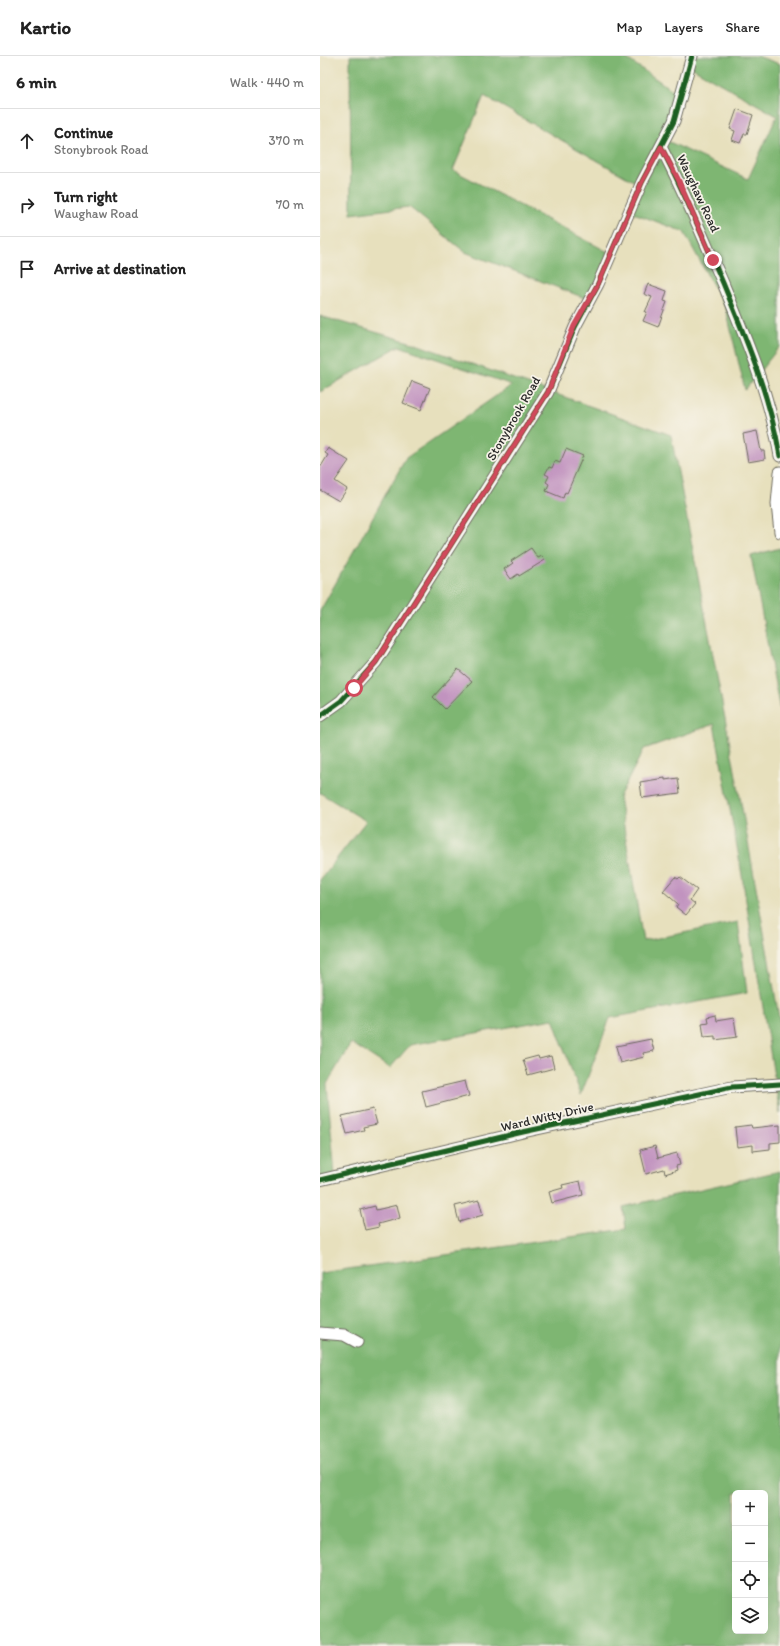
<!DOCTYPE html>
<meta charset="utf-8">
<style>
body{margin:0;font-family:Itim,sans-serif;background:#f6f6f6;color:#222}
.controls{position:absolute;right:12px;bottom:12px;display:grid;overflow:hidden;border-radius:6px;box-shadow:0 4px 16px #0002}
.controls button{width:36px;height:36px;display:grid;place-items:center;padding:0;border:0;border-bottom:1px solid #e0e0e0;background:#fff;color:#222;font:20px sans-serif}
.stop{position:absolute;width:12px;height:12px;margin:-9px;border:3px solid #d1495b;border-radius:50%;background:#fff}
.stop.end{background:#d1495b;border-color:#fff;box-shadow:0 1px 4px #0008}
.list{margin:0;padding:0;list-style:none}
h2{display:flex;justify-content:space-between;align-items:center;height:52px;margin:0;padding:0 16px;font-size:17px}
h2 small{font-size:13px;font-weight:400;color:#767676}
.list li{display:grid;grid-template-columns:26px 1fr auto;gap:12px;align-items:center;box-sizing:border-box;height:64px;padding:0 16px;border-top:1px solid #e0e0e0}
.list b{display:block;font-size:15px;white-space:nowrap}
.list p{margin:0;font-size:13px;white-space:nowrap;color:#767676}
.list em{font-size:13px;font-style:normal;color:#767676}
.icon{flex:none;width:22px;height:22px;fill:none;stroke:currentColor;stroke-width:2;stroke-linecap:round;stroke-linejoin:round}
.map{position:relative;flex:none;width:460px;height:1590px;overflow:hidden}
header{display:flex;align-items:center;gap:24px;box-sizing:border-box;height:56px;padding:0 20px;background:#fff;border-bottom:1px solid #e0e0e0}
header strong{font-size:19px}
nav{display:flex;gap:22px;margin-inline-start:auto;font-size:14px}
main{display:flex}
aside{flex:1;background:#fff}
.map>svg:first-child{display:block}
.forest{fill:#7eb672;stroke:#54704e;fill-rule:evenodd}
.building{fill:#c193bf}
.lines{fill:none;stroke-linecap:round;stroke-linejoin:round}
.minor-casing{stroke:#6d6a5e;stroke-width:13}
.minor{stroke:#fff;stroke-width:11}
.cycleway-casing{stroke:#f7f3e8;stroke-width:8}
.cycleway{stroke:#1b5e20;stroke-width:5}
.route{stroke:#d1495b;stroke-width:5}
.labels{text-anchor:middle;stroke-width:3.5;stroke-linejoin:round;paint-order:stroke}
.street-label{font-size:13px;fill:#2b2b2b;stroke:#f7f3e8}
</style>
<header>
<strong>Kartio</strong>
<nav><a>Map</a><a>Layers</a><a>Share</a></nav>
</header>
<main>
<aside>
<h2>6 min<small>Walk · 440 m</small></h2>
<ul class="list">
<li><svg class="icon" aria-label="ahead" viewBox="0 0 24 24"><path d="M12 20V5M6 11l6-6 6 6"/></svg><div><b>Continue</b><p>Stonybrook Road</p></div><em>370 m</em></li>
<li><svg class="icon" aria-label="right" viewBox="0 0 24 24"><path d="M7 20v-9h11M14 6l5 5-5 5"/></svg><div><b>Turn right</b><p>Waughaw Road</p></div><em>70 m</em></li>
<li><svg class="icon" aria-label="arrive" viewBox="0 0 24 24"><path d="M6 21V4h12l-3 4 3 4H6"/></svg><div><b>Arrive at destination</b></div></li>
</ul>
</aside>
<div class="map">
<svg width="460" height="1590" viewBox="0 0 460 1590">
<rect width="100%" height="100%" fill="#f7f3e8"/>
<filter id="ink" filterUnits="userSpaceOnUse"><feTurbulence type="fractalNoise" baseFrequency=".025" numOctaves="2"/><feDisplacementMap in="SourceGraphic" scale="8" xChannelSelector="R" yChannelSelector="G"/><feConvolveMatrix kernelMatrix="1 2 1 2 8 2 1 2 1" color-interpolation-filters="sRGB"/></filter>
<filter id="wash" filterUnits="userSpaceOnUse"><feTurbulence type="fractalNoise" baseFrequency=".012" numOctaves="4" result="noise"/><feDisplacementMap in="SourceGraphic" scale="16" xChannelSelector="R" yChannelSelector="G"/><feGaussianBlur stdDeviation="0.9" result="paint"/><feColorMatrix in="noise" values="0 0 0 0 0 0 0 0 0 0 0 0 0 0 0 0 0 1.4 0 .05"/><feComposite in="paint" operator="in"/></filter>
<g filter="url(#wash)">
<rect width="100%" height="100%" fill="#e7e0bd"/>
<g class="forest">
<polygon points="30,0 303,0 358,38 343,83 428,123 457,60 371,11 373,0 437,0 460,8 460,290 425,334 406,253 364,176 311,156 322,130 164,40 133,114 292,198 270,244 145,196 89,151 31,158"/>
<polygon points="0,260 93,287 351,379 420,741 460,967 460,1058 420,807 394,668 324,693 299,741 323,885 418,866 427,937 290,962 261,1039 233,963 90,989 70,1012 31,987 7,1028 15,1119 0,1122 0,824 46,765 0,737 0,555 86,402 192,329 79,290 0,336"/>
<polygon points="460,492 460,655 431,500"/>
<path d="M460 1115V1590H0V1217L306 1173 303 1151ZM415 1437H445V1575H415Z"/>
</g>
<g id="blocks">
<g class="building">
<polygon points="417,53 433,59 427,78 424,78 420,87 412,84 415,75 410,73"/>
<polygon points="328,228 347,235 344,245 347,246 338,271 323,265 327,256 325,256 332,241 324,238"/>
<polygon points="92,325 110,332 101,354 83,347"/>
<polygon points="437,375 441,395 444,395 445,403 428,406 423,378"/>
<polygon points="8,392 29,405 15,425 27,433 19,445 0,434 0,412 8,399 5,397"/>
<polygon points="246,393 263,400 247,437 245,436 243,442 226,435 229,428 226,426 229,420 225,418 229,411 232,412 235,405 240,407"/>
<polygon points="211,492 218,502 222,500 225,504 199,520 198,518 191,523 184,513 193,507 191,505"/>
<polygon points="138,613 152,625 125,653 113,641"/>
<polygon points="345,722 345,724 358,722 360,737 322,742 320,726"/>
<polygon points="355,821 358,823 360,821 377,834 370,844 375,848 366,859 356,851 358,848 343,835"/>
<polygon points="395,959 396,965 414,962 417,981 395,984 395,980 384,981 382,967 388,966 387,961"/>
<polygon points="331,983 334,995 323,997 324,1001 300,1007 296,990"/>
<polygon points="218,1000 219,1003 231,1000 234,1012 208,1019 203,1004"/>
<polygon points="145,1025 149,1040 106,1051 102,1035"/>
<polygon points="53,1053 57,1068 43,1071 44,1074 27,1078 22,1060"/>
<polygon points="431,1069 432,1072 460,1069 460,1086 450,1087 450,1093 433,1095 433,1089 417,1091 415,1071"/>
<polygon points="335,1090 338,1102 357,1097 360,1109 356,1110 357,1114 345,1118 344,1113 326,1118 320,1094"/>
<polygon points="260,1125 263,1139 232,1147 229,1136 243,1132 242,1129"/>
<polygon points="159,1144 163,1159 139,1166 135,1150"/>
<polygon points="77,1149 80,1162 58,1168 59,1171 45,1174 40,1154 55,1150 56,1154"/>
</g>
</g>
</g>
<g filter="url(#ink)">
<use href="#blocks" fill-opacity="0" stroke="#6d6a5e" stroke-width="1"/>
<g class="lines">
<g class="minor-casing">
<g id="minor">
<path d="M341 91C364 135 383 181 403 227 426 283 450 340 460 400"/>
<polyline points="460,416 457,448 460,476"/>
<polyline points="0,660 21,645 56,606 228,336 255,271 278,228 322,126 354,65 372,0"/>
<polyline points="0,1124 203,1076 412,1031 460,1028"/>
<polyline points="0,1277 24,1279 37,1286"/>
</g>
</g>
<use href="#minor" class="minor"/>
<g class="cycleway-casing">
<g id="cycleway">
<path d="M341 91C364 135 383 181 403 227 426 283 450 340 460 400"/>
<polyline points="0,660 21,645 56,606 228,336 255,271 278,228 322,126 354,65 372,0"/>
<polyline points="0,1124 203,1076 412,1031 460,1028"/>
</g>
</g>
<use href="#cycleway" class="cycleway"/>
</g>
</g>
<g class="lines" filter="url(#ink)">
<polyline class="route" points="34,632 56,606 228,336 254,270 278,228 322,126 341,91 358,123 393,204"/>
</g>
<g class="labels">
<g class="street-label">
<text transform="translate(379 137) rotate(65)" y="5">Waughaw Road</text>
<text transform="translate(193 362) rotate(-60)" y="5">Stonybrook Road</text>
<text transform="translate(227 1060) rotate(-13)" y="5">Ward Witty Drive</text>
</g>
</g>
</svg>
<div class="controls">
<button>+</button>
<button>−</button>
<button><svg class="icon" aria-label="locate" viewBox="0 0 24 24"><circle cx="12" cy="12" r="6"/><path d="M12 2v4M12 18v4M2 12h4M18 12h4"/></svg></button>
<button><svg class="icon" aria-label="layers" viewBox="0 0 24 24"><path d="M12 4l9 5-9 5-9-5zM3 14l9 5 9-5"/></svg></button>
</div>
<div class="stop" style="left:34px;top:632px"></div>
<div class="stop end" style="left:393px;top:204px"></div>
</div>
</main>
